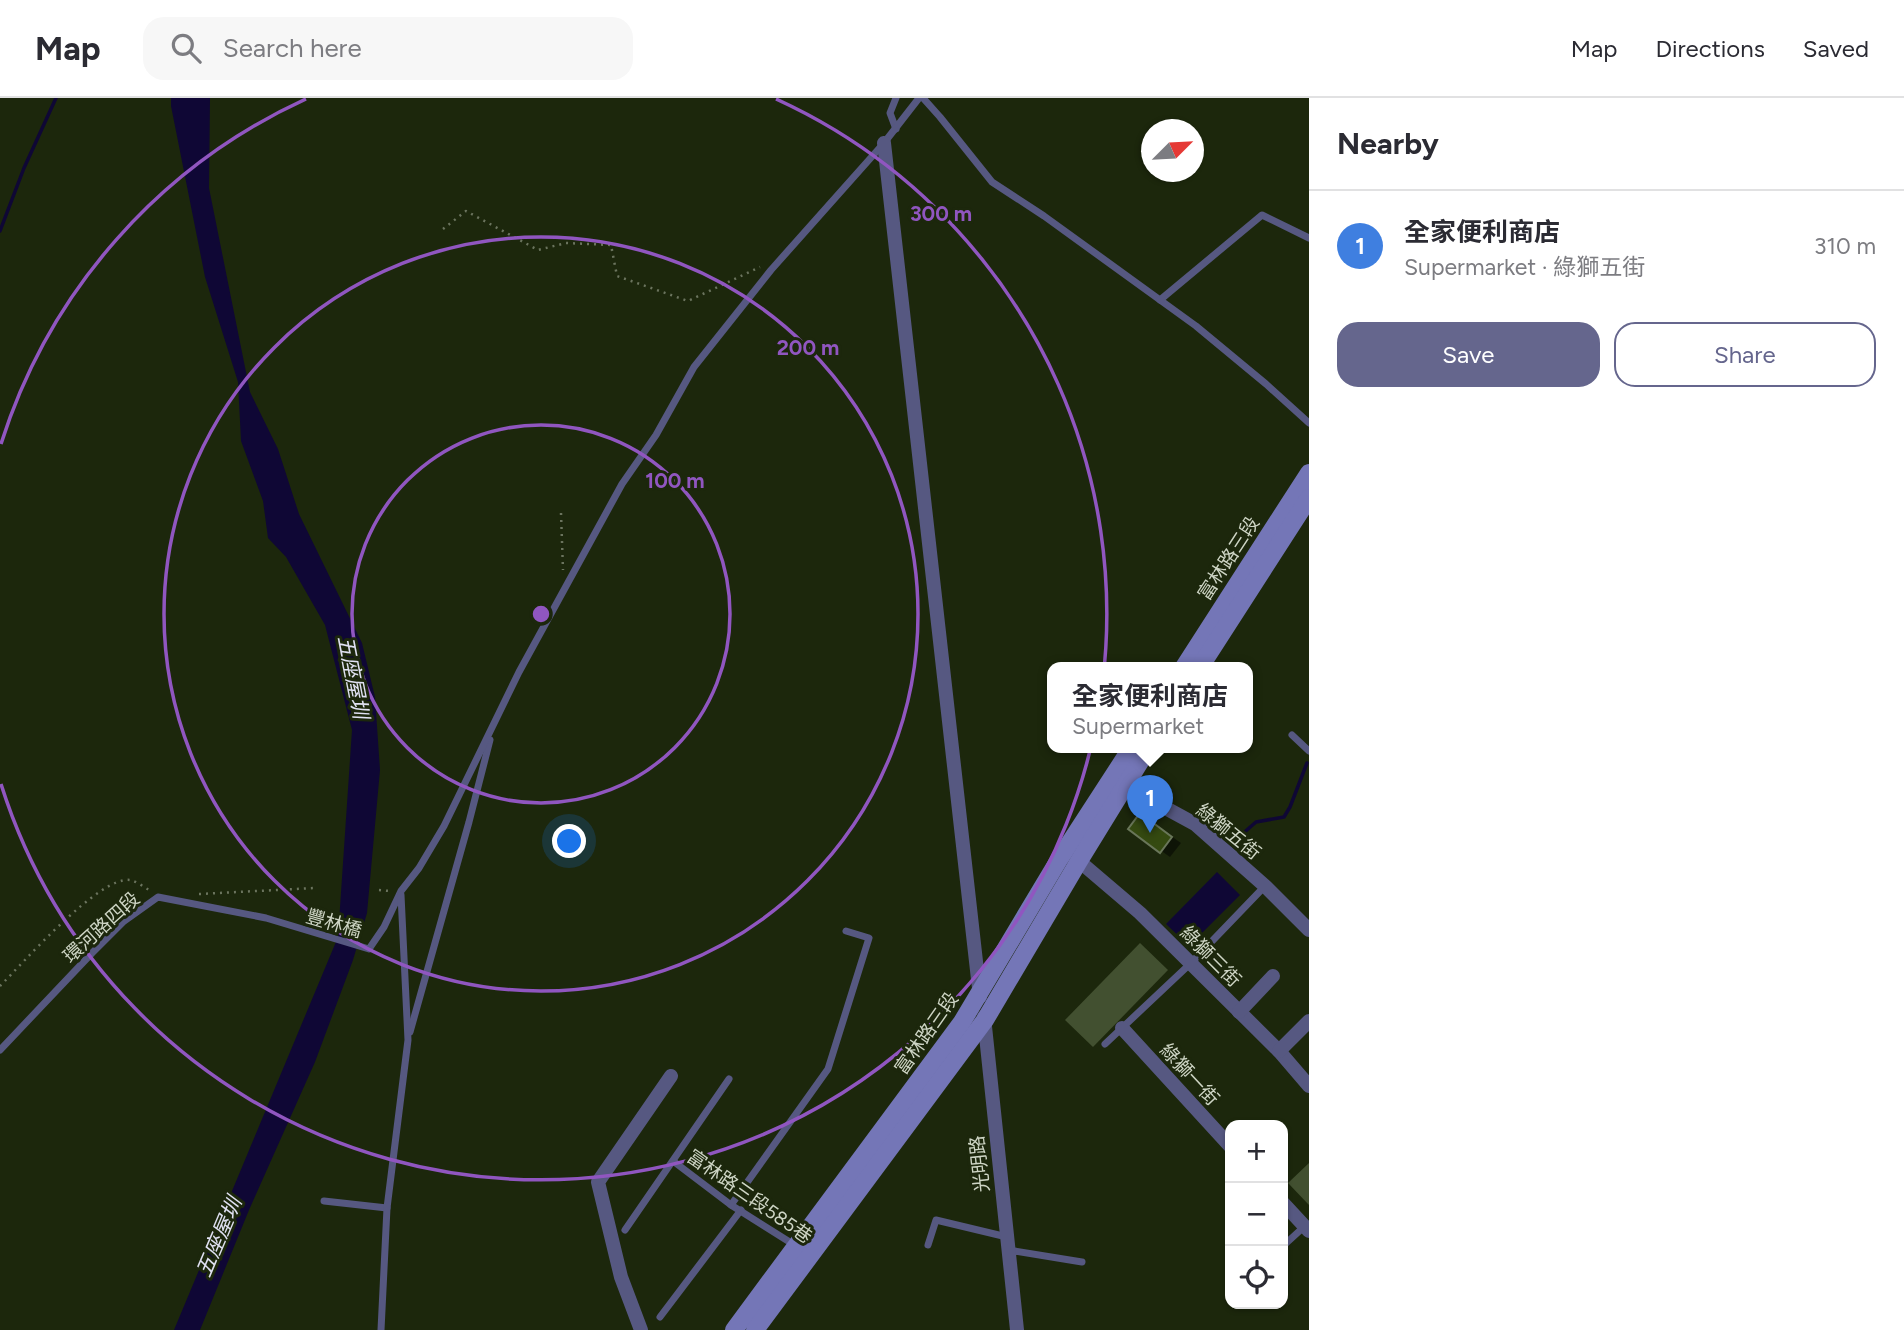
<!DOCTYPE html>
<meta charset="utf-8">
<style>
body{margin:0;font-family:Figtree,"Noto Sans TC",sans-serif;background:#f7f7f7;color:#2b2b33}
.controls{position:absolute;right:21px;bottom:21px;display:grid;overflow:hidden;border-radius:14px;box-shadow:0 2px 5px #0004}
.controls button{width:63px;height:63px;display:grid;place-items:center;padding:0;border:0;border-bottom:2px solid #e1e1e2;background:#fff;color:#2b2b33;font:35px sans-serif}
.compass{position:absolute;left:1141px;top:21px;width:63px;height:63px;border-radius:50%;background:#fff;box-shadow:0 2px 5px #0004;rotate:66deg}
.you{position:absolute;left:570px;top:744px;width:24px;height:24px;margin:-18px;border:5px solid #fff;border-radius:50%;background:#1a73e8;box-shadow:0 0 0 10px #1a73e833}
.badge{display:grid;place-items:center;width:46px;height:46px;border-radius:50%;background:#65668d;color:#fff;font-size:23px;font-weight:700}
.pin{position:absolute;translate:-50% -58px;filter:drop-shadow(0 2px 4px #0008)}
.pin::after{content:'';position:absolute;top:37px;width:24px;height:21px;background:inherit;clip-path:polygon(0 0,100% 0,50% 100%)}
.popup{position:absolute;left:1047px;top:564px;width:206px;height:91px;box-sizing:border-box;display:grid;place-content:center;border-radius:14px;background:#fff;filter:drop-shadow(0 2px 5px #0005);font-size:23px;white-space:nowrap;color:#7c7c81}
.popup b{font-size:26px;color:#2b2b33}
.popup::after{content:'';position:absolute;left:50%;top:100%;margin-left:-14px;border:14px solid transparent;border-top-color:#fff}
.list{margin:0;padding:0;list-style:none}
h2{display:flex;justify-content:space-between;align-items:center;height:91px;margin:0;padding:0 28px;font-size:30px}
h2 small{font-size:23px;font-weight:400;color:#7c7c81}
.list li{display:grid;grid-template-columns:46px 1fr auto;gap:21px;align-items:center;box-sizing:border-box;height:112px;padding:0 28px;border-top:2px solid #e1e1e2}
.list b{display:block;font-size:26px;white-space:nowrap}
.list p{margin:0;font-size:23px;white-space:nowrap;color:#7c7c81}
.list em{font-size:23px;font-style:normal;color:#7c7c81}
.actions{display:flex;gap:14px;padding:21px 28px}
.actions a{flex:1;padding:16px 0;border:2px solid #65668d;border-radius:21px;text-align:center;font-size:24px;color:#65668d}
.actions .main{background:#65668d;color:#fff}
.icon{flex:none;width:38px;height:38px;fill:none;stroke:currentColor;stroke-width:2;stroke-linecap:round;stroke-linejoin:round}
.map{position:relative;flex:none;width:1309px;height:1232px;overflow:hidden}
header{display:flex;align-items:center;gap:42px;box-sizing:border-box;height:98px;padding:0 35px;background:#fff;border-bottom:2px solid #e1e1e2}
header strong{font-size:33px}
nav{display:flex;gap:38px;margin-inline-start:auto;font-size:24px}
.search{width:490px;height:63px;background:#f7f7f7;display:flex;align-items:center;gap:18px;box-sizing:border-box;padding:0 24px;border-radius:21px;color:#7c7c81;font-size:26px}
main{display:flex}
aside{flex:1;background:#fff}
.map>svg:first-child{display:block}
.green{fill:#425030}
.water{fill:#0f0735}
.shadow{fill:#0007}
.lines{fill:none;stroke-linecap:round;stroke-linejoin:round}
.stream{stroke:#0f0735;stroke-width:3.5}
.building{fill:#354a11;stroke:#697659;stroke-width:2}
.path{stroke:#6b745e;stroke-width:2.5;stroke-dasharray:2 5;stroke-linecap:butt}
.lane{stroke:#565881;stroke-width:7}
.street{stroke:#565881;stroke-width:14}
.secondary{stroke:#7476b7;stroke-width:18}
.ring{fill:none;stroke:#9056c0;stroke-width:3.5}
.labels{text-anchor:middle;stroke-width:6;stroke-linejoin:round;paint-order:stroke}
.street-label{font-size:19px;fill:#ced5c5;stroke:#1c270c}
.water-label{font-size:21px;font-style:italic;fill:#e0e1f2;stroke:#1c270c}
.centre{fill:#9056c0;stroke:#1c270c;stroke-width:3.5}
.ring-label{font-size:21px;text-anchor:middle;font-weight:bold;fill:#9056c0;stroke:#1c270c;stroke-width:6;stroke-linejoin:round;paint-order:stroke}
</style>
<header>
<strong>Map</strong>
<div class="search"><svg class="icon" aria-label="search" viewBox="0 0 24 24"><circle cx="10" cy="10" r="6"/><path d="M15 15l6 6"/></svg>Search here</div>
<nav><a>Map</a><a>Directions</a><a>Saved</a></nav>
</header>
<main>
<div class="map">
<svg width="1309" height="1232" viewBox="0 0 1309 1232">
<rect width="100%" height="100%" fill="#1c270c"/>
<g class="green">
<polygon points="1140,845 1168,872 1093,949 1065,922"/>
<polygon points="1309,1065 1309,1107 1288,1085"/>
</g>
<g class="water">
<polygon points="171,0 210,0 209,90 250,294 278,351 299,416 362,545 375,599 380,672 367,815 353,862 315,964 249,1112 200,1232 174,1232 338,839 352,632 325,527 286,459 268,440 263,403 241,343 238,284 205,179 171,8"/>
<polygon points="1217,774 1240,797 1189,848 1166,826"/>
</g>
<polygon class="shadow" points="1141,717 1181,745 1170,759 1130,731"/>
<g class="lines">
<g class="stream">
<polyline points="0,133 24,70 56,0"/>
<polyline points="1233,744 1256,724 1284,719 1290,709 1307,665"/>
</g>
</g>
<polygon class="building" points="1140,715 1172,739 1160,755 1128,731"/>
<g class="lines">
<g class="path">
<polyline points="443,131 466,113 538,152 566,145 611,147 617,178 688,203 760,169"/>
<polyline points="561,415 563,472"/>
<polyline points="379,792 390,793"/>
<polyline points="199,796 315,790"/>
<path d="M0 888C23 865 99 778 130 782 136 783 144 789 149 792"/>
</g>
<g class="lane">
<polyline points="923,0 940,19 992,84 1044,118 1196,228 1266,286 1309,325"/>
<polyline points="896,31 890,15 896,0"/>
<polyline points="1160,202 1262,117 1309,140"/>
<polyline points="1292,637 1309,653"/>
<polyline points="410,934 469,724 490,642"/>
<polyline points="1105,946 1191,865 1265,788"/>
<polyline points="0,952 92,855 123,824 158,799 266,820 369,851 384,829 401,793 419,770 444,728 519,574 622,386 656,337 694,269 771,172 884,45 919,0"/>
<polyline points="673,1063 731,1107 796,1148"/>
<polyline points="324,1103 387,1110"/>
<polyline points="731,1107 828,971 869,840 846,833"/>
<polyline points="625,1132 729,981"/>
<polyline points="928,1147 936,1122 1007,1139"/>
<polyline points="1283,1148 1306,1127"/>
<polyline points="1008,1152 1082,1164"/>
<polyline points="660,1219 741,1112"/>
<polyline points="381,1232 387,1110 408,942 401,797"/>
</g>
<g class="street">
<polyline points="884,45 980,899"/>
<polyline points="1116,683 1195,726 1265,788 1309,832"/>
<polyline points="1079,763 1140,815 1279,953 1309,988"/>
<polyline points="1239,914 1273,878"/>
<polyline points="984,919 1017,1232"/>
<polyline points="1122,930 1230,1048"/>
<polyline points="1279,953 1309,923"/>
<polyline points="1283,1105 1309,1133"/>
<polyline points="641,1232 621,1179 598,1084 671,978"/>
</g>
<g class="secondary">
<polyline points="1184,569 1309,375"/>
<polyline points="1200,569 1309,400"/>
<polyline points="734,1232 962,924 1060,760 1132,649"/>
<polyline points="755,1232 985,922 1079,763 1149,649"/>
</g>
</g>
<g class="ring">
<circle cx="541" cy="516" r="189"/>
<circle cx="541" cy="516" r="377"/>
<path d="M1 346A566 566 0 0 1 306 1M776 1A566 566 0 1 1 1 686"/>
</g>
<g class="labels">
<g class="street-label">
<text transform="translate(1228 460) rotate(-57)" y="7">富林路三段</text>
<text transform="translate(1229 733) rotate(39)" y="7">綠獅五街</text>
<text transform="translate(334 825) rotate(16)" y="7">豐林橋</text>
<text transform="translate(101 829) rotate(-42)" y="7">環河路四段</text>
<text transform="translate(1211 858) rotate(45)" y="7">綠獅三街</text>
<text transform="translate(926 935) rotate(-55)" y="7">富林路三段</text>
<text transform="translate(1190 976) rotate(47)" y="7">綠獅一街</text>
<text transform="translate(979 1066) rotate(-96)" y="7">光明路</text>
<text transform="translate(750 1098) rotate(35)" y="7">富林路三段585巷</text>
</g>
<g class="water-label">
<text transform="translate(353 579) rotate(79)" y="7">五座屋圳</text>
<text transform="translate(219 1139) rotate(-67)" y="7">五座屋圳</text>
</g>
</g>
<circle cx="541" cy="516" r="10" class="centre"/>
<g class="ring-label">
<text x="941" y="123">300 m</text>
<text x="808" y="257">200 m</text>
<text x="675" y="390">100 m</text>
</g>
</svg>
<div class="controls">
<button>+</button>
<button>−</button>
<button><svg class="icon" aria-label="locate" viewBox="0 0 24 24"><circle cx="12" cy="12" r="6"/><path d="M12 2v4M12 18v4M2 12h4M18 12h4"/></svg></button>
</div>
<svg class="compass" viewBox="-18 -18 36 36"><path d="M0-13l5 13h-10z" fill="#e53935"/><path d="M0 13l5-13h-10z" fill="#7c7c81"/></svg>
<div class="you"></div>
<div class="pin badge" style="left:1150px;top:735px;background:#3f7fe0">1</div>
<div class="popup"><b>全家便利商店</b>Supermarket</div>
</div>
<aside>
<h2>Nearby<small></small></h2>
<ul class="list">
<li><span class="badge" style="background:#3f7fe0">1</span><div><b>全家便利商店</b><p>Supermarket · 綠獅五街</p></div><em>310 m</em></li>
</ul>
<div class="actions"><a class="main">Save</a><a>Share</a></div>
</aside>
</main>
